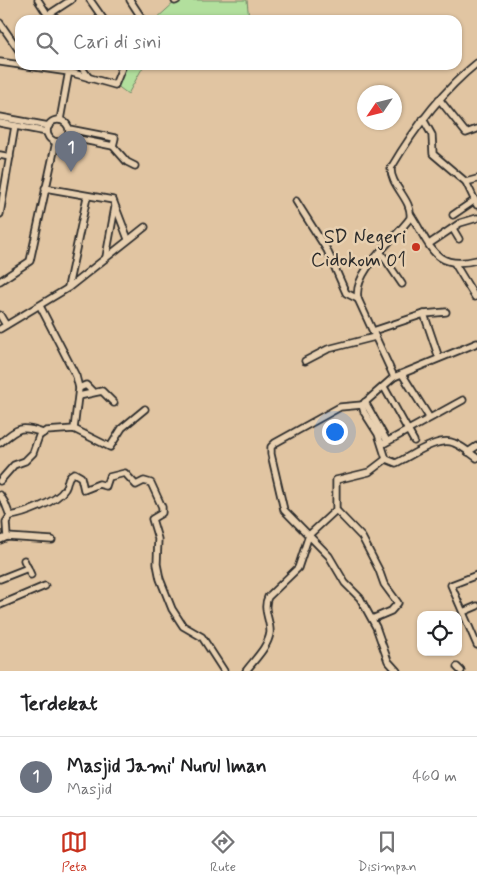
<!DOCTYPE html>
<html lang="id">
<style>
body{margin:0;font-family:Mynerve,sans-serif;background:#f2f2f2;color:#202124}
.controls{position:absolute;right:15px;bottom:15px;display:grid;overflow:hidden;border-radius:10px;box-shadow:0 1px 4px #0004}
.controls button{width:45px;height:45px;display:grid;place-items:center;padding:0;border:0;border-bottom:1px solid #e0e0e0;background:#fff;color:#202124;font:25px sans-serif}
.compass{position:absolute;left:357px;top:85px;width:45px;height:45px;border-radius:50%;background:#fff;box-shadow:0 1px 4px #0004;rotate:235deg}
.you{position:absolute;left:334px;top:431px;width:18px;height:18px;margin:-12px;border:4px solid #fff;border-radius:50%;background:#1a73e8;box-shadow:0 0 0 8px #1a73e833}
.badge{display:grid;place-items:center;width:32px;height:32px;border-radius:50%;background:#c8321e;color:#fff;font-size:16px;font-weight:700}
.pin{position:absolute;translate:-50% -41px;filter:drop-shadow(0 1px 2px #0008)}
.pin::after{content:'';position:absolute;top:26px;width:18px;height:15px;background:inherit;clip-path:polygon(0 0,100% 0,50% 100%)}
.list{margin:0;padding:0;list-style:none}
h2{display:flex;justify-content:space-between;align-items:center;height:65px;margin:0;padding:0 20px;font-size:21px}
h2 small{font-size:16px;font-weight:400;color:#757577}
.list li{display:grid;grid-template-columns:32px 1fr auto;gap:15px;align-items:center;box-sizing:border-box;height:80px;padding:0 20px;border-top:1px solid #e0e0e0}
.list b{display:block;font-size:19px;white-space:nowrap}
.list p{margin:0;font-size:16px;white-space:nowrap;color:#757577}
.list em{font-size:16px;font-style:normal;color:#757577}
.icon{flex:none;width:28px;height:28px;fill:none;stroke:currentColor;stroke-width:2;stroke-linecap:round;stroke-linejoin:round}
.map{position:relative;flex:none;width:477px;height:671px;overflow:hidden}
.search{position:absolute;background:#fff;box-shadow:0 1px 4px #0004;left:15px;right:15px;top:15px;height:55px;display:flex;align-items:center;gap:12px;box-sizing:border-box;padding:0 18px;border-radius:15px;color:#757577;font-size:19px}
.sheet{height:145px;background:#fff}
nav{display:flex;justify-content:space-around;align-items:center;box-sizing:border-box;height:70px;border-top:1px solid #e0e0e0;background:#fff;font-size:14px;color:#757577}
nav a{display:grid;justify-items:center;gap:2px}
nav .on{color:#c8321e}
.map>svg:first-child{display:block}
.green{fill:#b2df9d;stroke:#6e8564}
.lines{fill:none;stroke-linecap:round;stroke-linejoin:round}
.minor-casing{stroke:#2b2b2b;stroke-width:9}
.minor{stroke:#e8d0b0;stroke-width:5.5}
.poi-dot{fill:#c8321e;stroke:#e8d0b0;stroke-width:2}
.labels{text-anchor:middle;stroke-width:5;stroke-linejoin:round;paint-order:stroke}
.poi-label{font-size:20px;fill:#2b2b2b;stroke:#e8d0b0;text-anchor:end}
</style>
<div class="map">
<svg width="477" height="671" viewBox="0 0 477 671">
<rect width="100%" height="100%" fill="#e1c5a2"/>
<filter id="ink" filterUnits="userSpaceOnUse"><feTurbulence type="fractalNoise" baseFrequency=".02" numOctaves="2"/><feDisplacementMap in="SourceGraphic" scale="10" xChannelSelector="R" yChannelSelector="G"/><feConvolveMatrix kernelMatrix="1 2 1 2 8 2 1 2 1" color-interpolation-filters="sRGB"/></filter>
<g filter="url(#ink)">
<g class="green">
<polygon points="177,0 247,0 249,20 155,20"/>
<polygon points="125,65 144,65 128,94 116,85"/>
</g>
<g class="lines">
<g class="minor-casing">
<g id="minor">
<polyline points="38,0 51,20"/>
<polyline points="90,0 104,20"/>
<polyline points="130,0 143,20"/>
<polyline points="175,1 177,0"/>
<polyline points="48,15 71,0"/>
<polyline points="0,23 20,52"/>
<polyline points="0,62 69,72 115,85 123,65"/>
<polyline points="80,65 89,78"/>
<polyline points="439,99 466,133 477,129"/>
<polyline points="0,117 49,126"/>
<polyline points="423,119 432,135 433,154 466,182"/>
<polyline points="60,120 70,65"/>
<circle cx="58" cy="131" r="11"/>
<polyline points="0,123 47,132"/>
<polyline points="68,137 113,146 115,138 69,129"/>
<polyline points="113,146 127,162 135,166"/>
<polyline points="0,155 10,157"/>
<polyline points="477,179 466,182 477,205"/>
<polyline points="45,188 113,200 128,239"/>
<polyline points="296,201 327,250 346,293 358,299"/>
<polyline points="0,214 15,126"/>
<path d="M411 215C431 246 434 271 477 260"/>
<polyline points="453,215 475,200"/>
<polyline points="453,229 459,239"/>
<polyline points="429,244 460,223 477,218"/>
<polyline points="381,253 402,284"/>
<polyline points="106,257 115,207"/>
<polyline points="455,264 475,297"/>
<polyline points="0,281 30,261 56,142"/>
<polyline points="68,287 87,197"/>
<polyline points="40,306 76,376 79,388 74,429"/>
<polyline points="424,314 439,358"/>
<polyline points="0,315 6,325"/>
<polyline points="0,329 68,288 145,227"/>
<polyline points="373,331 424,314 446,312"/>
<polyline points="305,361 328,349 375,337"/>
<polyline points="402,374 429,417"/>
<polyline points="394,377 477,343"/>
<polyline points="384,387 414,441"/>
<polyline points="79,388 86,385 93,392"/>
<polyline points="79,396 102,391 114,403"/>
<polyline points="365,402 387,441"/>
<polyline points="362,405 340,407 275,443 271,447 271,454 284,510 329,556 345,583 360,598 376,627 388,661 397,671"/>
<path d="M0 443C18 428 20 425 43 433"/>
<polyline points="383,444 463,400"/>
<polyline points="468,452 477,446"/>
<path d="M386 459 396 463C411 456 438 436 454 443 462 446 470 453 477 458"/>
<polyline points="0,481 14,465 25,461 33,453 39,436 46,431 74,429 110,447 122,428 145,409"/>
<polyline points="0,495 5,503 10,516 6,522 7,537 0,540"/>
<polyline points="336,510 362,537 379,570 384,584 398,603 391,611 372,619"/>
<path d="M10 516C24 514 57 502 65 489 69 482 66 477 74 473L81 477 84 490 99 484 106 486 109 477 125 473 136 485 144 481 151 483 162 507V513L152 519 158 539 157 564 160 579 172 609 183 626 202 637 224 671"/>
<polyline points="7,537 52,540"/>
<polyline points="24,560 31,575"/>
<polyline points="477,575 451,585 477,645"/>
<polyline points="0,579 28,568"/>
<polyline points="0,605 45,586"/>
<polyline points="463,612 477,606"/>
<polyline points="457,667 461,671"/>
<path d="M246 671C254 660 268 647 270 633 271 621 262 609 268 597L298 568 309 535 336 510V480L369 472 386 459 378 434 364 412 362 405 394 377 358 299C352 272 395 239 410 218 413 200 390 186 391 168 414 129 441 92 477 63"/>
</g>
</g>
<use href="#minor" class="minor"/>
</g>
</g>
<circle class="poi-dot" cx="416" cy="247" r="5"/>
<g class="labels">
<g class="poi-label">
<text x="406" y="243">SD Negeri<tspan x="406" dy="23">Cidokom 01</tspan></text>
</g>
</g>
</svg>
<div class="controls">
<button><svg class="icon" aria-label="locate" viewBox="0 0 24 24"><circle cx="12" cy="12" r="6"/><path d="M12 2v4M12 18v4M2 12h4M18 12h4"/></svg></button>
</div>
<svg class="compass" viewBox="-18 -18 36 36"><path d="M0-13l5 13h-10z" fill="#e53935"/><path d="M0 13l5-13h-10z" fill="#757577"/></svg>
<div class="you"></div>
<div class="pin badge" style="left:71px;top:172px;background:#6b7280">1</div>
<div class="search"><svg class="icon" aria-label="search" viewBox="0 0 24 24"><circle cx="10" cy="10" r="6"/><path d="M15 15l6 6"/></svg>Cari di sini</div>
</div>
<section class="sheet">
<h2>Terdekat<small></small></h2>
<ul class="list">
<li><span class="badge" style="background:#6b7280">1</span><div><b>Masjid Jami' Nurul Iman</b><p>Masjid</p></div><em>460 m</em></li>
</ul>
</section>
<nav>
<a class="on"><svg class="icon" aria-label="map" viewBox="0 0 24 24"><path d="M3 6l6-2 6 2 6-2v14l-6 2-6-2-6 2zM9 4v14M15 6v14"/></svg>Peta</a>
<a><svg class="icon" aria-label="directions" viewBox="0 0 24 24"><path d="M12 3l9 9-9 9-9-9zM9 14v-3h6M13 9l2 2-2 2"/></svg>Rute</a>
<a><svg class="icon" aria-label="saved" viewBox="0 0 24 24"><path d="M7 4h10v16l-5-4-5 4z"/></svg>Disimpan</a>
</nav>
